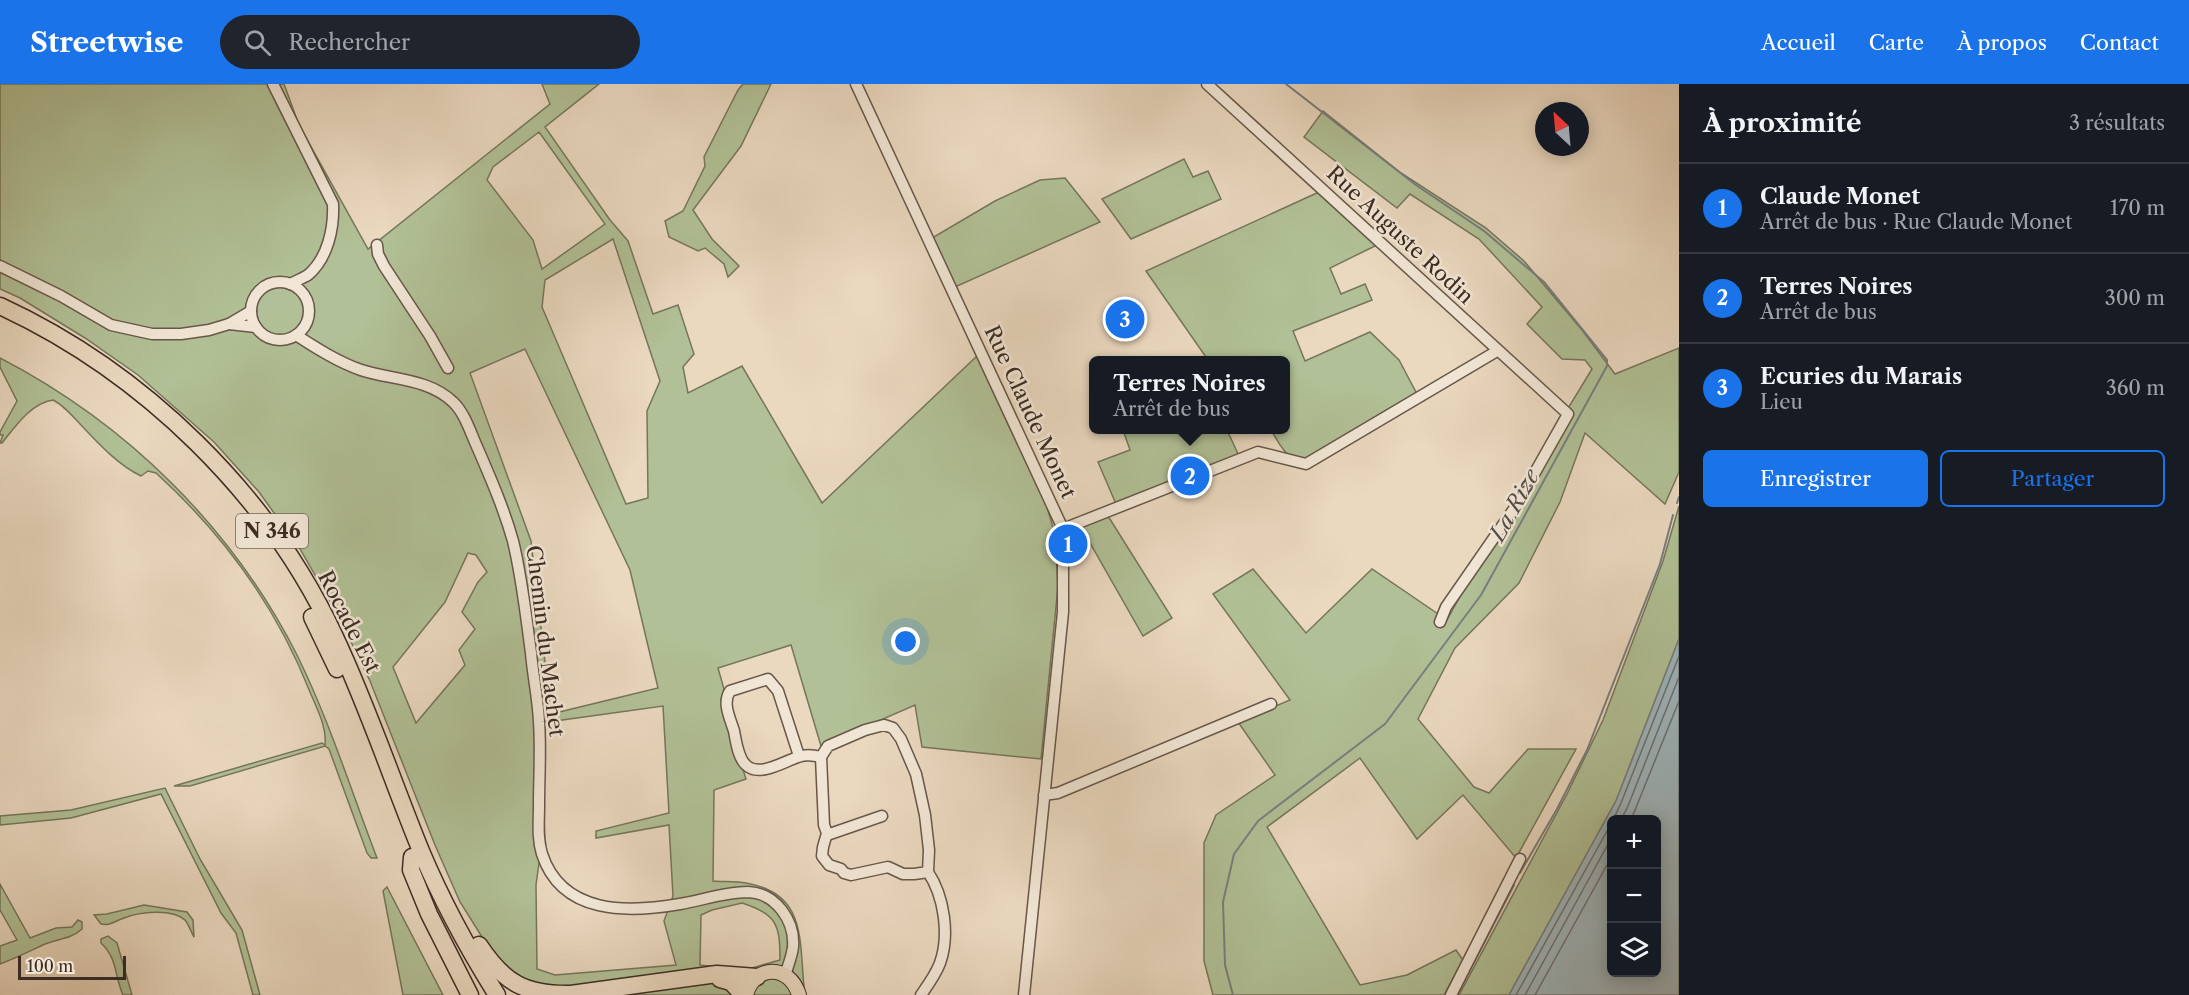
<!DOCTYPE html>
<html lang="fr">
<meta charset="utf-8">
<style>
body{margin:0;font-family:"Libre Caslon Text",serif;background:#20242c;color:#f1f3f6}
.controls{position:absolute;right:18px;bottom:18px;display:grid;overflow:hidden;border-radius:9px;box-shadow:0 3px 15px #0003}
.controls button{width:54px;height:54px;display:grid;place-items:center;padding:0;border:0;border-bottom:2px solid #363941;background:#171b24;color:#f1f3f6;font:30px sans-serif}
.compass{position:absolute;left:1535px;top:18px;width:54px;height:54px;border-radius:50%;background:#171b24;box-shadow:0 3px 15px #0003;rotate:334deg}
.scale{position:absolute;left:18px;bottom:15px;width:108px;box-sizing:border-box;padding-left:6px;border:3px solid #3c2c23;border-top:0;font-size:16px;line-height:21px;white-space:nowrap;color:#3c2c23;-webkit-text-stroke:4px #f1e6d5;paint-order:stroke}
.you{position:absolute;left:906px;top:558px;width:21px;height:21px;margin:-15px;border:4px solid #fff;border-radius:50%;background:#1a73e8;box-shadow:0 0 0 9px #1a73e833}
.badge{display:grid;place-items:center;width:39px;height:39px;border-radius:50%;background:#1a73e8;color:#fff;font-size:20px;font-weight:700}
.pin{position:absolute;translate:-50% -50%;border:3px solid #fff;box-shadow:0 2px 6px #0006}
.popup{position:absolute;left:1089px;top:272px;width:201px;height:78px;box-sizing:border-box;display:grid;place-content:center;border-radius:9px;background:#171b24;filter:drop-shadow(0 2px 4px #0005);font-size:20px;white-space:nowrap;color:#9ea1a6}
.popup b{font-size:22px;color:#f1f3f6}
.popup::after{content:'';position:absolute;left:50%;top:100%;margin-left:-12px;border:12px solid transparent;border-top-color:#171b24}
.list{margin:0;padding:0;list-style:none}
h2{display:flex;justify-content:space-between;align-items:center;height:78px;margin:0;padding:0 24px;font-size:26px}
h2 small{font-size:20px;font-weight:400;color:#9ea1a6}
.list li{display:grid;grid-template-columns:39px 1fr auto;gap:18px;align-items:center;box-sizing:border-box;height:90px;padding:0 24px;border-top:2px solid #363941}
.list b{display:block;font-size:22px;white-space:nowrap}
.list p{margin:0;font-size:20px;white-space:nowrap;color:#9ea1a6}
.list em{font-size:20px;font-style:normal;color:#9ea1a6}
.actions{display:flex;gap:12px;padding:18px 24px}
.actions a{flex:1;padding:14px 0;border:2px solid #1a73e8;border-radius:9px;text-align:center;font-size:21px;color:#1a73e8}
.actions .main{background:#1a73e8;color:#fff}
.icon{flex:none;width:33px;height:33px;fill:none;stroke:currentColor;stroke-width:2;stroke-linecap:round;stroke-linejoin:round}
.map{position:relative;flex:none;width:1679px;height:911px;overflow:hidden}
header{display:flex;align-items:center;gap:36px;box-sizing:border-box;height:84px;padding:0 30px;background:#1a73e8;color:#fff}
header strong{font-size:28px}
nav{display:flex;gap:33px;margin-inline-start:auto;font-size:21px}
.search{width:420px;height:54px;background:#20242c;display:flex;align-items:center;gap:15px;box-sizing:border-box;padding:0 21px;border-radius:33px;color:#9ea1a6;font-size:22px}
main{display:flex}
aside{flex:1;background:#171b24}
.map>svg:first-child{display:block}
.green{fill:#b1c096;stroke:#76765c;stroke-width:1.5;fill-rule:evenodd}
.water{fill:#9eb6be;stroke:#777f80;stroke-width:1.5;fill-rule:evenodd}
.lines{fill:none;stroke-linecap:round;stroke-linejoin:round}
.shore{stroke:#6d7170;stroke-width:1.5}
.stream{stroke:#777f80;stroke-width:2}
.minor-casing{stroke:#68574a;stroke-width:13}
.major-casing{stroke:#3c2c23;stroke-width:16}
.highway-casing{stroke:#3c2c23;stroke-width:19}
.minor{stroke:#f1e6d5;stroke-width:10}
.major{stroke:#ead8bf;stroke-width:14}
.highway{stroke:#ead8bf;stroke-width:16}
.labels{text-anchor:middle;stroke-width:5;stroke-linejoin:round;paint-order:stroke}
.shield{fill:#f1e6d5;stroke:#726458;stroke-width:1.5}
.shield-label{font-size:20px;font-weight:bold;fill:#3c2c23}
.street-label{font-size:21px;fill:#3c2c23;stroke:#f1e6d5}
.water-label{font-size:22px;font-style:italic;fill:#544e4a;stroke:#f1e6d5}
</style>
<header>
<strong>Streetwise</strong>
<div class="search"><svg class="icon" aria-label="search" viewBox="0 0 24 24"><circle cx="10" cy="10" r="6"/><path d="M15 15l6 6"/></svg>Rechercher</div>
<nav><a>Accueil</a><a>Carte</a><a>À propos</a><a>Contact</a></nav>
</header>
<main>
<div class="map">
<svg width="1679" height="911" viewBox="0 0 1679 911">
<rect width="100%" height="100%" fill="#ead8bf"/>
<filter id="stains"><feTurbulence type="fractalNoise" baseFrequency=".00333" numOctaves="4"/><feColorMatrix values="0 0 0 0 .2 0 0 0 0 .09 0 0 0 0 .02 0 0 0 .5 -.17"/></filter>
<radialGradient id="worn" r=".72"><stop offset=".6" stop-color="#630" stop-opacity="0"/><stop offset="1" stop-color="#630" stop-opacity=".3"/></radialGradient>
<g class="green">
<path d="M0 0H284L299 41 368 165 550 20 542 0H599L545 43 610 136 628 157 653 230 678 221 694 270 683 283 688 309 742 282 822 419 977 272 1042 407 1055 450 1058 502 1041 675 922 663 915 621 821 662 791 561 718 584 724 605 721 616 746 695 714 706 713 797C723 798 735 797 746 799 810 810 798 861 805 911H622L524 898 494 872 460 818 435 761 370 597 338 531 300 465 259 408 214 358 138 291 85 254 20 214 0 205ZM539 48 605 140 542 185 533 156 487 96 493 83ZM613 155 660 297 647 327 648 414 626 420 542 223 545 196ZM525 265 630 486 658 604 551 630 531 457 470 289ZM468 469 476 471 487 488 478 498 462 528 475 545 459 566 465 581 416 639 393 583 445 518ZM663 622 669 729 596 747V754L669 741 673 812 664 837 676 881 555 891 537 885 536 801 543 750 541 639ZM742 819C777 830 780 841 780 876L745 886 700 881 701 831 712 826Z"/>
<polygon points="743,0 771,0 741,62 693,126 712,155 739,182 728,193 724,180 705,164 698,167 669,153 665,137 683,127 705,82 704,73 738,6"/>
<polygon points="1323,27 1401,89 1486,144 1524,177 1582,246 1615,290 1679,264 1679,388 1665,420 1585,349 1560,418 1519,499 1455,564 1418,635 1474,703 1489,709 1528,665 1576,665 1516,774 1463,711 1417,755 1360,674 1267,743 1360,901 1407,891 1456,866 1463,876 1444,911 1213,911 1204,877 1204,759 1216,731 1275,691 1238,638 1290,616 1213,510 1253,485 1306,549 1372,485 1447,536 1525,395 1592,285 1585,276 1562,275 1527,240 1542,223 1479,155 1410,110 1397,124 1304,53"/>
<polygon points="1184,75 1193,93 1208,87 1221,115 1131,155 1102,115"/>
<polygon points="1065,94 1100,138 955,203 932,154 995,117 1040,96"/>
<path d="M1319 108 1377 161 1330 184 1341 210 1365 200 1372 216 1293 247 1305 277 1370 248 1399 276 1418 312 1311 375C1285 377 1283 365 1271 346H1286V276H1208L1146 187Z"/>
<path d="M0 274C127 340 232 443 297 571 329 636 351 706 377 774H371L367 769 329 665 325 662 190 702H174L322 659 325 661C327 643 317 625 310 608 277 524 223 450 156 389L148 387 141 392C118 381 98 359 81 341 72 332 65 322 53 316 31 319 15 343 2 359H0L3 351H0V348L17 317 0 283Z"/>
<polygon points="1123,346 1227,346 1239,372 1116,420 1098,378 1130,366"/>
<polygon points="1679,422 1679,555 1616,717 1509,911 1459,911 1567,710 1603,636 1663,477"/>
<polygon points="1108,432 1172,534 1143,552 1081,443"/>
<polygon points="165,704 200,775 242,846 260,911 253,911 236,849 221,829 161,710 71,734 0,741 0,732 71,726"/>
<path d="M0 800 30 854 56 844 72 843 78 836 82 838V845C71 855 58 855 45 860 30 867 16 874 0 880V862L17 856 0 826Z"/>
<polygon points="387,803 443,911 403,911 383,807"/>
<path d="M144 821 187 828 193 836 194 853C191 848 189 841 185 836 172 824 139 828 124 834 115 837 110 842 101 840L94 831 107 830Z"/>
<path d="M108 852 117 859 132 911H123C114 891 118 875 101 859V855Z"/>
</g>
<path class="water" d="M1679 555V911H1509L1616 717ZM1612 736H1656V888H1612Z"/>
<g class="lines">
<g class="shore">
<polyline points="1613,736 1621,719 1679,572"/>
<polyline points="1621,736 1628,722 1679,593"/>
<polyline points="1631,736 1679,617"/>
<polyline points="1516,911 1612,738"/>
<polyline points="1525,911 1612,753"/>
<polyline points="1535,911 1612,772"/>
</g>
<g class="stream">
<polyline points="1677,419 1679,413"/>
<polyline points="1520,789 1557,725 1587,666 1660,480 1673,431"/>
<polyline points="1233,911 1225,881 1223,818 1234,770 1258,737 1385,640 1481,511 1607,282 1607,276 1544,198 1484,147 1416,101 1286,0"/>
<polyline points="1457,911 1514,801"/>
</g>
<g class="minor-casing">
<g id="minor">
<path d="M273 0 333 120C334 144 328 174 308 191 303 194 296 197 290 200"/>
<polyline points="856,0 1063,445 1063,528 1024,911"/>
<polyline points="1207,0 1568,330 1516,422 1446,523 1440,538"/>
<polyline points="377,161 378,170 384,182 430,252 448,284"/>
<polyline points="0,182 61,212 111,241 152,250 181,250 209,246 229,240 251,227"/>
<circle cx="280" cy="227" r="29"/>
<polyline points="229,240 256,243"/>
<path d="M296 251C316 264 338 278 361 286 391 296 428 294 453 318 465 329 471 350 478 365 491 395 504 425 513 457 522 494 526 532 531 569 533 592 538 615 539 638 541 665 539 694 539 721 539 738 537 754 542 770 562 831 628 829 680 820 703 816 725 808 748 808 776 809 795 837 793 863 792 872 788 882 785 891"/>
<polyline points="1063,445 1258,368 1306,380 1497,267"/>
<path d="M799 672 778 607 768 595 730 607C722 619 730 634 734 647 736 657 738 674 746 681 759 694 785 677 798 673 806 670 813 671 821 673"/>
<polyline points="1044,711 1058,709 1271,620"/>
<polyline points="827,751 882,732"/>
<path d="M921 911C928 901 936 890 940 879 950 851 944 812 928 788L914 790H903L888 783 851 791 844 789 841 785 829 781 822 772 823 763 827 749 824 741 821 673 828 662 865 646 884 641 893 644 901 655 916 690 925 731 929 766 928 788"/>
<polyline points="1451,911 1520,775"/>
</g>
</g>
<g class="major-casing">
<path id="major" d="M746 911C754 880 790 880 799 911"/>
</g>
<g class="highway-casing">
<g id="highway">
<path d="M0 222C143 288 269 410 335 553 368 623 392 696 421 767 442 817 468 865 497 911"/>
<polyline points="312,533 337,585"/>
<polyline points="412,773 411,786 429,830 470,911"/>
<path d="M479 861C504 899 525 911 571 910L717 890 757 893"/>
<polyline points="720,895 731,898 743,911"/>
</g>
</g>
<use href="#minor" class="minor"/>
<use href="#major" class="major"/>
<use href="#highway" class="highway"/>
</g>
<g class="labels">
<rect class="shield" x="236" y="430" width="72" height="34" rx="4.5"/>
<g class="shield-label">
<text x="272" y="454">N 346</text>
</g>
<g class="street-label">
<text transform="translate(1400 151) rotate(43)" y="7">Rue Auguste Rodin</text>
<text transform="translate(1030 328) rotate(65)" y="7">Rue Claude Monet</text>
<text transform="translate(349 538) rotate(63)" y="7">Rocade Est</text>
<text transform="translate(545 557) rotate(83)" y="7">Chemin du Machet</text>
</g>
<g class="water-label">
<text transform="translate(1514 421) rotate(-61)" y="8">La Rize</text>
</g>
</g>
<rect width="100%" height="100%" filter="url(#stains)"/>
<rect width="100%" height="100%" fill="url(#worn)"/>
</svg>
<div class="controls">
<button>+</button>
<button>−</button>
<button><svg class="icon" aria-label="layers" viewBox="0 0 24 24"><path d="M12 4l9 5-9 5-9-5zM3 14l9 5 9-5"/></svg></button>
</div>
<svg class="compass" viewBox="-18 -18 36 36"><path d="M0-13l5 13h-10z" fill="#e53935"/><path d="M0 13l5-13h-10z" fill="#9ea1a6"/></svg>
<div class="scale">100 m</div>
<div class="you"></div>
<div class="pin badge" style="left:1068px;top:460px">1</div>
<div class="pin badge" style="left:1190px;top:392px">2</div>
<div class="popup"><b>Terres Noires</b>Arrêt de bus</div>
<div class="pin badge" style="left:1125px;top:235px">3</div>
</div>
<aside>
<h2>À proximité<small>3 résultats</small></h2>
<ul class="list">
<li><span class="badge">1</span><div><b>Claude Monet</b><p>Arrêt de bus · Rue Claude Monet</p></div><em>170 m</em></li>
<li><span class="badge">2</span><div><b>Terres Noires</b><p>Arrêt de bus</p></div><em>300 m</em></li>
<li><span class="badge">3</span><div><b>Ecuries du Marais</b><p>Lieu</p></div><em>360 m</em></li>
</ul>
<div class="actions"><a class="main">Enregistrer</a><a>Partager</a></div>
</aside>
</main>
